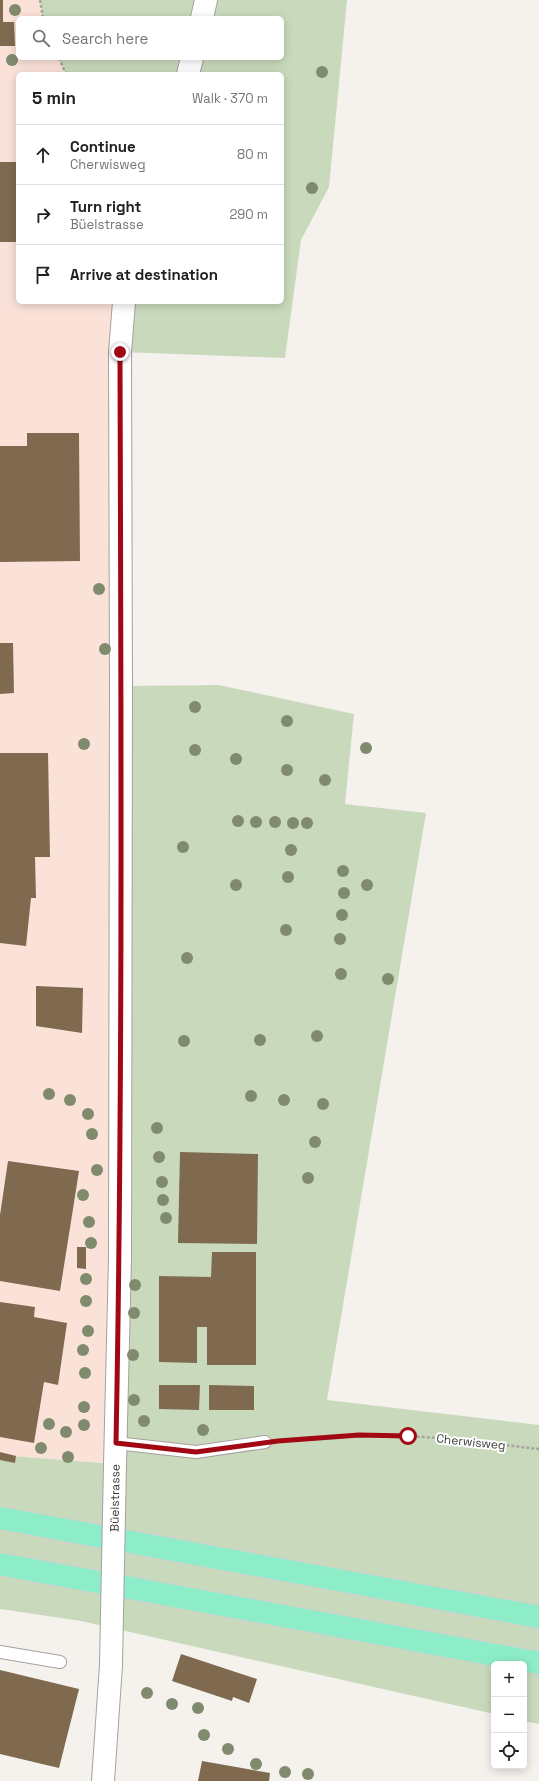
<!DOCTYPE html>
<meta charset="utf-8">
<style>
body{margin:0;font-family:"Space Grotesk",sans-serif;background:#f2f2f2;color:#202124}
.controls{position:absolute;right:12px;bottom:12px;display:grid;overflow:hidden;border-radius:6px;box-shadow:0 2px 10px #0003}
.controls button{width:36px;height:36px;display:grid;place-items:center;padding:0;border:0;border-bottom:1px solid #e0e0e0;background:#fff;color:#202124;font:20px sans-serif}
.stop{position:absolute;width:12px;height:12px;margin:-9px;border:3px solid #a20714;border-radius:50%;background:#fff}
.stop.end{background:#a20714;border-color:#fff;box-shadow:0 1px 4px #0008}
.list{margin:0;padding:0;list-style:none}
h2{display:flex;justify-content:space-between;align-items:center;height:52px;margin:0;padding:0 16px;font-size:17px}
h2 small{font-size:13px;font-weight:400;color:#757577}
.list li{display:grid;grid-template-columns:26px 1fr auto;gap:12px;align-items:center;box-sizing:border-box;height:60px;padding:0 16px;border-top:1px solid #e0e0e0}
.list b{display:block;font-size:15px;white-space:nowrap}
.list p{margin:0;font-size:13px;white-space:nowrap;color:#757577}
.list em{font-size:13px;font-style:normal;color:#757577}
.icon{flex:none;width:22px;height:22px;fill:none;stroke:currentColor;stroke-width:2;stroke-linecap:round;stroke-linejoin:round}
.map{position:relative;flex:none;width:539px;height:1781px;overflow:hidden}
.search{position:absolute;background:#fff;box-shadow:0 2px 10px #0003;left:16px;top:16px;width:268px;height:44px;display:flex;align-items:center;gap:10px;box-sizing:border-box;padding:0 14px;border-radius:6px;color:#757577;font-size:15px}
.panel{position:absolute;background:#fff;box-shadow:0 2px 10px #0003;left:16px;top:72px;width:268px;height:232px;border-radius:6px}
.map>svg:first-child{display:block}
.commercial{fill:#fbe2d9}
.green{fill:#c9dabc}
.building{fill:#7f6a50}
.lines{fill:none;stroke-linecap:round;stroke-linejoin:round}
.lane-casing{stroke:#a5a19e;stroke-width:14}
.street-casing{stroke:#a5a19e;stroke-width:24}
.highway-casing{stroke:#d0d0cf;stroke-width:24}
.path{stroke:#a7a5a2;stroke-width:2.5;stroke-dasharray:3 2;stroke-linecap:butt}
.lane{stroke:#fff;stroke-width:12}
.street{stroke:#fff;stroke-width:22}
.highway{stroke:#8dedc8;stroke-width:22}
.street-bridge-casing{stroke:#a5a19e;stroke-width:24;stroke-linecap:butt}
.street-bridge{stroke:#fff;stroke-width:22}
.tree{fill:#808b6e}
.route{stroke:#a20714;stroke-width:5}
.labels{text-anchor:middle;stroke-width:4;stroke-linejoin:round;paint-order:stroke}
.street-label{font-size:12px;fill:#3b3a38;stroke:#fff}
</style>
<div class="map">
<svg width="539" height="1781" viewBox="0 0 539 1781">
<rect width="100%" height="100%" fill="#f5f2ee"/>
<polygon class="commercial" points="0,0 40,0 43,18 18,18 18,58 59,58 66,74 18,74 18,302 124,302 115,1464 0,1455"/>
<g class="green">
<polygon points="40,0 347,0 329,187 301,240 285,358 120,352 124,302 282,302 282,74 66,74 59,58 282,58 282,18 43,18"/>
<polygon points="219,685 354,714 345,804 426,813 327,1400 539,1425 539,1724 524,1721 524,1664 494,1664 494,1714 81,1621 0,1609 0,1455 115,1464 121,686"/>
</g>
<g class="building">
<polygon points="0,0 3,0 3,22 14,22 15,46 0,46"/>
<rect x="0" y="162" width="18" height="80"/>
<polygon points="27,433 79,433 80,561 0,562 0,446 27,446"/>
<polygon points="0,643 13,643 14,693 0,694"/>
<polygon points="0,753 48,753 50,857 35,857 36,898 31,898 26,946 0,943"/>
<polygon points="36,986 83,988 82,1033 36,1026"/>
<polygon points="180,1152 258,1154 257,1244 178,1243"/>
<polygon points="8,1161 79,1171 60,1291 0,1281 0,1215"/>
<polygon points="77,1247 86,1247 86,1269 77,1268"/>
<polygon points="212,1252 256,1252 256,1365 207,1365 207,1327 197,1327 197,1363 159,1362 159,1276 211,1277"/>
<polygon points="0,1302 35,1307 34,1317 67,1323 58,1385 44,1382 34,1443 0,1437"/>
<polygon points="159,1385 200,1385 199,1410 159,1409"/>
<polygon points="209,1385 254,1386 254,1410 209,1410"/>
<polygon points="0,1452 16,1456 15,1463 0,1460"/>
<polygon points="181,1654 257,1679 249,1703 233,1697 232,1701 172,1681"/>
<polygon points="0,1670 79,1689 59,1768 0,1754"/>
<polygon points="202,1761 270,1773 269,1781 198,1781"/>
</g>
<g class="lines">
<g class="lane-casing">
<g id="lane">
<polyline points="116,1443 196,1452 265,1442"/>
<polyline points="0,1652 60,1662"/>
</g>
</g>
<g class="street-casing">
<g id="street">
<polyline points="202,18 206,0"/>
<polyline points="188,74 192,58"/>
<polyline points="115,1464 120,1258 121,686 120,352 124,302"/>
<polyline points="103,1781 111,1665"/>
</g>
</g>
<g class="highway-casing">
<g id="highway">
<polyline points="0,1518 539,1617"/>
<polyline points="0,1564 539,1663"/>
</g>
</g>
<g class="path">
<polyline points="40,0 43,18"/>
<polyline points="59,58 66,74"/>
<path d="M282 1440C308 1439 333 1436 359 1435 419 1434 479 1442 539 1449"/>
</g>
<use href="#lane" class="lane"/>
<use href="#street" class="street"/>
<use href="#highway" class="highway"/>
<g class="street-bridge-casing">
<polyline id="street-bridge" points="111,1665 115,1464"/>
</g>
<use href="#street-bridge" class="street-bridge"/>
</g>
<g class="tree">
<circle cx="15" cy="10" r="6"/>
<circle cx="12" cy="60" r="6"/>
<circle cx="322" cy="72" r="6"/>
<circle cx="312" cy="188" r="6"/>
<circle cx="99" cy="589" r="6"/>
<circle cx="105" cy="649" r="6"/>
<circle cx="195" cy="707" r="6"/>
<circle cx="287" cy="721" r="6"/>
<circle cx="84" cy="744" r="6"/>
<circle cx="366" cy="748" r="6"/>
<circle cx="195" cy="750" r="6"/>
<circle cx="236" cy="759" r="6"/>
<circle cx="287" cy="770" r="6"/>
<circle cx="325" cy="780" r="6"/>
<circle cx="238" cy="821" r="6"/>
<circle cx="256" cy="822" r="6"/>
<circle cx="275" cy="822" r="6"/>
<circle cx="293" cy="823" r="6"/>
<circle cx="307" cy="823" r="6"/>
<circle cx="183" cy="847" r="6"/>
<circle cx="291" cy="850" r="6"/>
<circle cx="343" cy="871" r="6"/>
<circle cx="288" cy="877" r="6"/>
<circle cx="236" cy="885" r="6"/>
<circle cx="367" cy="885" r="6"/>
<circle cx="344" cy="893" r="6"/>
<circle cx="342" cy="915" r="6"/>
<circle cx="286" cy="930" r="6"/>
<circle cx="340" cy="939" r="6"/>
<circle cx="187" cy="958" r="6"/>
<circle cx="341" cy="974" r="6"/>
<circle cx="388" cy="979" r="6"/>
<circle cx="317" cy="1036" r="6"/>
<circle cx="260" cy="1040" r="6"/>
<circle cx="184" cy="1041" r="6"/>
<circle cx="49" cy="1094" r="6"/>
<circle cx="251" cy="1096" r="6"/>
<circle cx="70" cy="1100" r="6"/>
<circle cx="284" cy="1100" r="6"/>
<circle cx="323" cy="1104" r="6"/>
<circle cx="88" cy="1114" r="6"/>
<circle cx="157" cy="1128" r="6"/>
<circle cx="92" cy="1134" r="6"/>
<circle cx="315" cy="1142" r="6"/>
<circle cx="159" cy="1157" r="6"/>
<circle cx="97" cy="1170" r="6"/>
<circle cx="308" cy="1178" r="6"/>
<circle cx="162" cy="1182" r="6"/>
<circle cx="83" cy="1195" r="6"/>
<circle cx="163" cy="1200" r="6"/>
<circle cx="166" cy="1218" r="6"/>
<circle cx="89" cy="1222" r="6"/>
<circle cx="91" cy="1243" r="6"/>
<circle cx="86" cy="1279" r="6"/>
<circle cx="135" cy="1285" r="6"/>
<circle cx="86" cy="1301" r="6"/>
<circle cx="134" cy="1313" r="6"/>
<circle cx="88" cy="1331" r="6"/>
<circle cx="83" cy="1350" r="6"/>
<circle cx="133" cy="1355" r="6"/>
<circle cx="85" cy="1373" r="6"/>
<circle cx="134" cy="1400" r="6"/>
<circle cx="84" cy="1407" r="6"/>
<circle cx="144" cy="1421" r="6"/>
<circle cx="49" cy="1424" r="6"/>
<circle cx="84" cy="1425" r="6"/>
<circle cx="203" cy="1430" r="6"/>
<circle cx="66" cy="1432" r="6"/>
<circle cx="41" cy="1448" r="6"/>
<circle cx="68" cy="1457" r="6"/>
<circle cx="147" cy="1693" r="6"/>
<circle cx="172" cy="1704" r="6"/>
<circle cx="198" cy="1708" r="6"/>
<circle cx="204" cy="1735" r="6"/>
<circle cx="228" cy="1749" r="6"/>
<circle cx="256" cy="1764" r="6"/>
<circle cx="285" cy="1772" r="6"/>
<circle cx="308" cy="1774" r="6"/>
</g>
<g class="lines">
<path class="route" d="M120 352C121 715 123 1079 116 1443L196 1452 278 1441 359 1435 408 1436"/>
</g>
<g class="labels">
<g class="street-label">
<text transform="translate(471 1442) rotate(6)" y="4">Cherwisweg</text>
<text transform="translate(115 1498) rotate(-89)" y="4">Büelstrasse</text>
</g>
</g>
</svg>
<div class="controls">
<button>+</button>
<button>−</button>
<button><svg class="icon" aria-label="locate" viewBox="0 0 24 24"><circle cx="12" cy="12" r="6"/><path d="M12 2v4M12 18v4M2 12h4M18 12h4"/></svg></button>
</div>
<div class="stop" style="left:408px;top:1436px"></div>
<div class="stop end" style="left:120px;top:352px"></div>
<div class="search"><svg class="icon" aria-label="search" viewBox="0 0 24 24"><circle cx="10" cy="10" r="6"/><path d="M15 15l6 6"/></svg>Search here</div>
<section class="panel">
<h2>5 min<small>Walk · 370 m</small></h2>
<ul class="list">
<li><svg class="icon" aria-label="ahead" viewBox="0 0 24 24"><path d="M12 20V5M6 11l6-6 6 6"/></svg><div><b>Continue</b><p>Cherwisweg</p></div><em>80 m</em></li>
<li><svg class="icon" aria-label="right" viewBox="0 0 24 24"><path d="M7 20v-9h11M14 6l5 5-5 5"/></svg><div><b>Turn right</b><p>Büelstrasse</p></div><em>290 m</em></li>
<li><svg class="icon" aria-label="arrive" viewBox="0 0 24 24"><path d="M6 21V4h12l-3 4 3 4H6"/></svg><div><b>Arrive at destination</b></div></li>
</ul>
</section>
</div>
